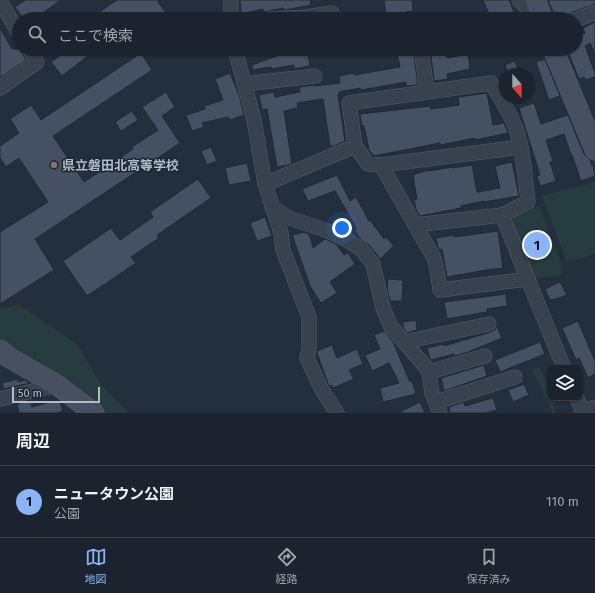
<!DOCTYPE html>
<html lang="ja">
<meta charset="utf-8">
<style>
body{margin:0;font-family:"Fira Sans","Noto Sans JP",sans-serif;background:#282f3a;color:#f1f3f6}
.controls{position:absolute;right:12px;bottom:12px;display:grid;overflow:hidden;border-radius:8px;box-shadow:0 1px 3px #0004}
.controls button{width:36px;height:36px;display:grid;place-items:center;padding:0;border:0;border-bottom:1px solid #39404a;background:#1b232e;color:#f1f3f6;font:20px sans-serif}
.compass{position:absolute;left:499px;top:68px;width:36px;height:36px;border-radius:50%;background:#1b232e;box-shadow:0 1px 3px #0004;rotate:159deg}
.scale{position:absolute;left:12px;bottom:10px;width:88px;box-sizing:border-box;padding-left:4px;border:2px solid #b4bcc9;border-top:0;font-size:11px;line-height:14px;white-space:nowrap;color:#b4bcc9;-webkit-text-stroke:3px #1d2633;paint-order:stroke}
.you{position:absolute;left:342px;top:228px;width:14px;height:14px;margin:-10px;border:3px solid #fff;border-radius:50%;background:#1a73e8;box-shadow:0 0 0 6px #1a73e833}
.badge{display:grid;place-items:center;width:26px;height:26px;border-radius:50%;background:#8ab4f8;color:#111;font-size:13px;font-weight:700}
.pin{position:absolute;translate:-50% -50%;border:2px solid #fff;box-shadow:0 1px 4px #0006}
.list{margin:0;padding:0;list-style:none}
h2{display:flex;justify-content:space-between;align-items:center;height:52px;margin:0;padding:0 16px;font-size:17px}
h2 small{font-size:13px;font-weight:400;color:#a0a4aa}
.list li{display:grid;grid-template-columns:26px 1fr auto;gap:12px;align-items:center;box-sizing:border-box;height:72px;padding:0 16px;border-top:1px solid #39404a}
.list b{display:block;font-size:15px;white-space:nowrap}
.list p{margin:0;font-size:13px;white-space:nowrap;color:#a0a4aa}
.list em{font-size:13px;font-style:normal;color:#a0a4aa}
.icon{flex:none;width:22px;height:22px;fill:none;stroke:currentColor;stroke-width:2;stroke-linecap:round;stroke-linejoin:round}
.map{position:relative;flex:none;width:595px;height:413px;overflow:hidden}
.search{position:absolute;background:#1b232e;box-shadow:0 1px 3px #0004;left:12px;right:12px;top:12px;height:44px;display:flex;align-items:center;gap:10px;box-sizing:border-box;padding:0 14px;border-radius:22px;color:#a0a4aa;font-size:15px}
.sheet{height:124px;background:#1b232e}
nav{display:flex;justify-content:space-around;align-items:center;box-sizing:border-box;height:56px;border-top:1px solid #39404a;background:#1b232e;font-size:11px;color:#a0a4aa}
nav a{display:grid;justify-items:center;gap:2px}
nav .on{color:#8ab4f8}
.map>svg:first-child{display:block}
.green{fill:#263c3f}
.building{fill:#455162;stroke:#1f2835}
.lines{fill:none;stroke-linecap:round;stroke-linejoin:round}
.street-casing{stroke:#565f6c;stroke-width:15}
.secondary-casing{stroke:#565f6c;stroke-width:21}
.street{stroke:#38414e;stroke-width:14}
.secondary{stroke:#465061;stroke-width:20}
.education-dot{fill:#8d6e63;stroke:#1d2633;stroke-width:1.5}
.labels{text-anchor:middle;stroke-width:3;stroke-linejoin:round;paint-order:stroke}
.poi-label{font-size:13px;font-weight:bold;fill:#b4bcc9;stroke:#1d2633;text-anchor:start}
</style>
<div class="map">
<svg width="595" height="413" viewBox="0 0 595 413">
<rect width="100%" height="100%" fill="#242f3e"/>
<g class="green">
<polygon points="595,182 595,254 567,262 542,196"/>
<polygon points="539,206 562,266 562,274 538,279 530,271 511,225 515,215"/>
<polygon points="18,304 77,344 99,382 128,413 94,413 0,347 0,310"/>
<polygon points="540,367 550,394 550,398 551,398 556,413 553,413 532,370"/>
</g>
<g class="building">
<polygon points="25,0 61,0 34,19 24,19 15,7"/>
<polygon points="117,0 157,0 170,19 89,19"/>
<polygon points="240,0 310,0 311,5 285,10 283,8 263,12 263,9 241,14"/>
<polygon points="384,0 412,0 413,11 386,15"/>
<polygon points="483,0 509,0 517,19 491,19"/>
<polygon points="548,0 595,0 595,4 573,12 569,15 560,19 556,19"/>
<polygon points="595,22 595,54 590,43 585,46 595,73 595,77 586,80 584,77 579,79 567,49 576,49 576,28 578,28 580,35 585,33 583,28"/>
<polygon points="0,28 12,49 20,49 26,60 0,78"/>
<polygon points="69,49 97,49 62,76 51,62"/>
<polygon points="396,49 413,49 418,85 406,86 406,82 361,90 360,88 339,92 339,95 338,95 345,141 334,146 330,146 323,99 297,103 298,108 284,111 292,164 277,167 267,109 262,110 259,95 274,92 275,97 300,92 299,87 315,85 315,86 340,83 339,76 354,73 354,75 400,67"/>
<polygon points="430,49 445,49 447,58 468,54 470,69 447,74 448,79 434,81"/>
<polygon points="307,50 310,66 294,69 294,65 272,69 271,67 253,70 252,65 285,53 285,54"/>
<polygon points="141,53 152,70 53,136 84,182 133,149 132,147 158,130 142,107 166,92 175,107 162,116 180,143 35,239 54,270 0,304 0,232 48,202 19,158 6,167 0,158 0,146 19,133 10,119 31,105 41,120"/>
<polygon points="545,59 560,96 549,100 536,62"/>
<polygon points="515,61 519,72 508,74 505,65"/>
<polygon points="230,73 239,95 244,115 230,120 228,117 202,123 204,127 192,131 186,115 205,109 204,106 223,100 215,79"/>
<polygon points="487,93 493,125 504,123 508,133 475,140 475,138 440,145 440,143 374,156 369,150 364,126 362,126 360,114 430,106 431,109 459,105 458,97"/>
<polygon points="534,103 541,124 568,115 584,154 590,160 592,166 593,165 595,176 581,181 572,155 571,155 564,134 546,140 553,161 550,162 556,181 540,186 537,176 540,175 519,108"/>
<polygon points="132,111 138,120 121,131 115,122"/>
<polygon points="211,147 217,161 207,165 201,151"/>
<polygon points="512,162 519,196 484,202 484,201 461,206 461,208 420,216 416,209 414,200 417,199 413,175 428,170 428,171 453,167 453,168 472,165 477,192 479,192 500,188 495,166"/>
<polygon points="247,163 251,181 229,185 225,168"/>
<polygon points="337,175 350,201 356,197 369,221 370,220 384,239 386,237 394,246 380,259 369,245 360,239 355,231 357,229 335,191 308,201 302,189"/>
<polygon points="198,179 211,198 157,235 159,238 131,257 136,263 87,296 63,261 111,228 120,240 153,217 150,212"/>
<polygon points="265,217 272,236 257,241 250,223"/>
<polygon points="498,231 503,268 486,270 447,277 442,249 439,250 438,247 436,238 454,235 454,237"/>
<polygon points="304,232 309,234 313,248 325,239 336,244 344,255 348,253 355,264 330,282 337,293 321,303 310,286 292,235"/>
<polygon points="388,279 403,280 402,301 390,301 387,288"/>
<polygon points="560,282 567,295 559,298 550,300 545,289"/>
<polygon points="506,294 507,306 487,309 487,312 447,319 444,302"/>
<polygon points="416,320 417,330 407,333 403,328 403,322"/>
<polygon points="578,321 595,361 595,374 588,378 579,358 576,360 562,328"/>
<polygon points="497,326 502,338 468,352 455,356 454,354 431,360 430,359 427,348 444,344 444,346 491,332 495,330"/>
<polygon points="384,331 393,342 410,382 412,381 416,394 383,402 380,388 399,383 389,363 372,371 365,355 380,349 374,335"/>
<polygon points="540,342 545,354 500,372 495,360"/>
<polygon points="332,345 337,358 357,349 363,364 349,370 354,379 333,388 332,385 329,386 317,353 317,351"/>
<polygon points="484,365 487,376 444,391 441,378"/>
<polygon points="18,379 18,382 25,380 30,383 4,389 2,383"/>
<polygon points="524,384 529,395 513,402 508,390"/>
<polygon points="493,398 497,410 486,413 450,413 449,407 464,402 465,406"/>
<polygon points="30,400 32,407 57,400 60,402 63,411 57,413 19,413 17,404"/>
<polygon points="420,402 425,413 398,413"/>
</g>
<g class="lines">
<g class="street-casing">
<g id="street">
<polyline points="231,0 231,19"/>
<polyline points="519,0 539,19"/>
<polyline points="0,1 19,33"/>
<polyline points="267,19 306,17 332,13"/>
<polyline points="576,20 595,12"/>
<polyline points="235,49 254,120 265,184 281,233 283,250 309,317 309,349 307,358 322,390 337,413"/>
<polyline points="421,49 427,91"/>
<polyline points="244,84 315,76"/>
<polyline points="0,88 37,62 29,49"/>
<polyline points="381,165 434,258 437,270 440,290 528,279"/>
<polyline points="265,184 355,146"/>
<polyline points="272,207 289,218 325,230 349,241 362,250 373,264 383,308 391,327 425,366 429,372 432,393 440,413"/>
<polyline points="502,215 564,368"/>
<path d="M415 225 502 215 528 202C525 178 524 152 516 129 510 112 500 98 491 83L349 103 355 146 368 164 381 165 521 147"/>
<polyline points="404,342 489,324"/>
<polyline points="429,372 485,356"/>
<polyline points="577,398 583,412"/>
<polyline points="0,399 57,385"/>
<polyline points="436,402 515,377"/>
<polyline points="581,413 595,407"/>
</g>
</g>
<g class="secondary-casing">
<g id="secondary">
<polyline points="536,0 542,19"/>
<polyline points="553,49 595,150"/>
<polyline points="0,350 8,357 57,385 94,413"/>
</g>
</g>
<use href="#street" class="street"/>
<use href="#secondary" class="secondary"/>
</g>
<circle class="education-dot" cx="54" cy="165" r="4"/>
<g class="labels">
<g class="poi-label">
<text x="62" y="170">県立磐田北高等学校</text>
</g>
</g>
</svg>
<div class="controls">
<button><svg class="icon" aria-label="layers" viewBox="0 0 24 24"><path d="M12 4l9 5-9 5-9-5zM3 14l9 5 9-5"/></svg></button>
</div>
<svg class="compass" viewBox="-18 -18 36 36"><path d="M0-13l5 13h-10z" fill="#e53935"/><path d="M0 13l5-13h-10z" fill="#a0a4aa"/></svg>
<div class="scale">50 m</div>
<div class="you"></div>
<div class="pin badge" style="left:537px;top:245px">1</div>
<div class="search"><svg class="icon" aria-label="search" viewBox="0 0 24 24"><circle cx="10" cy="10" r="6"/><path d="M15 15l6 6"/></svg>ここで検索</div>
</div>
<section class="sheet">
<h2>周辺<small></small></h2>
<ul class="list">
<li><span class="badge">1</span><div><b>ニュータウン公園</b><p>公園</p></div><em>110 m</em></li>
</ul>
</section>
<nav>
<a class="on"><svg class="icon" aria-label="map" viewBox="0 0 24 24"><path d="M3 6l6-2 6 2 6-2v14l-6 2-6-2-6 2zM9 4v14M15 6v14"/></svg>地図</a>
<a><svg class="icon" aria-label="directions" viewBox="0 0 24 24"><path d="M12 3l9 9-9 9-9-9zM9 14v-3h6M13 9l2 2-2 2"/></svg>経路</a>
<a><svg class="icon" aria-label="saved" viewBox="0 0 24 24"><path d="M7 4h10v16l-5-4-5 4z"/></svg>保存済み</a>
</nav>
